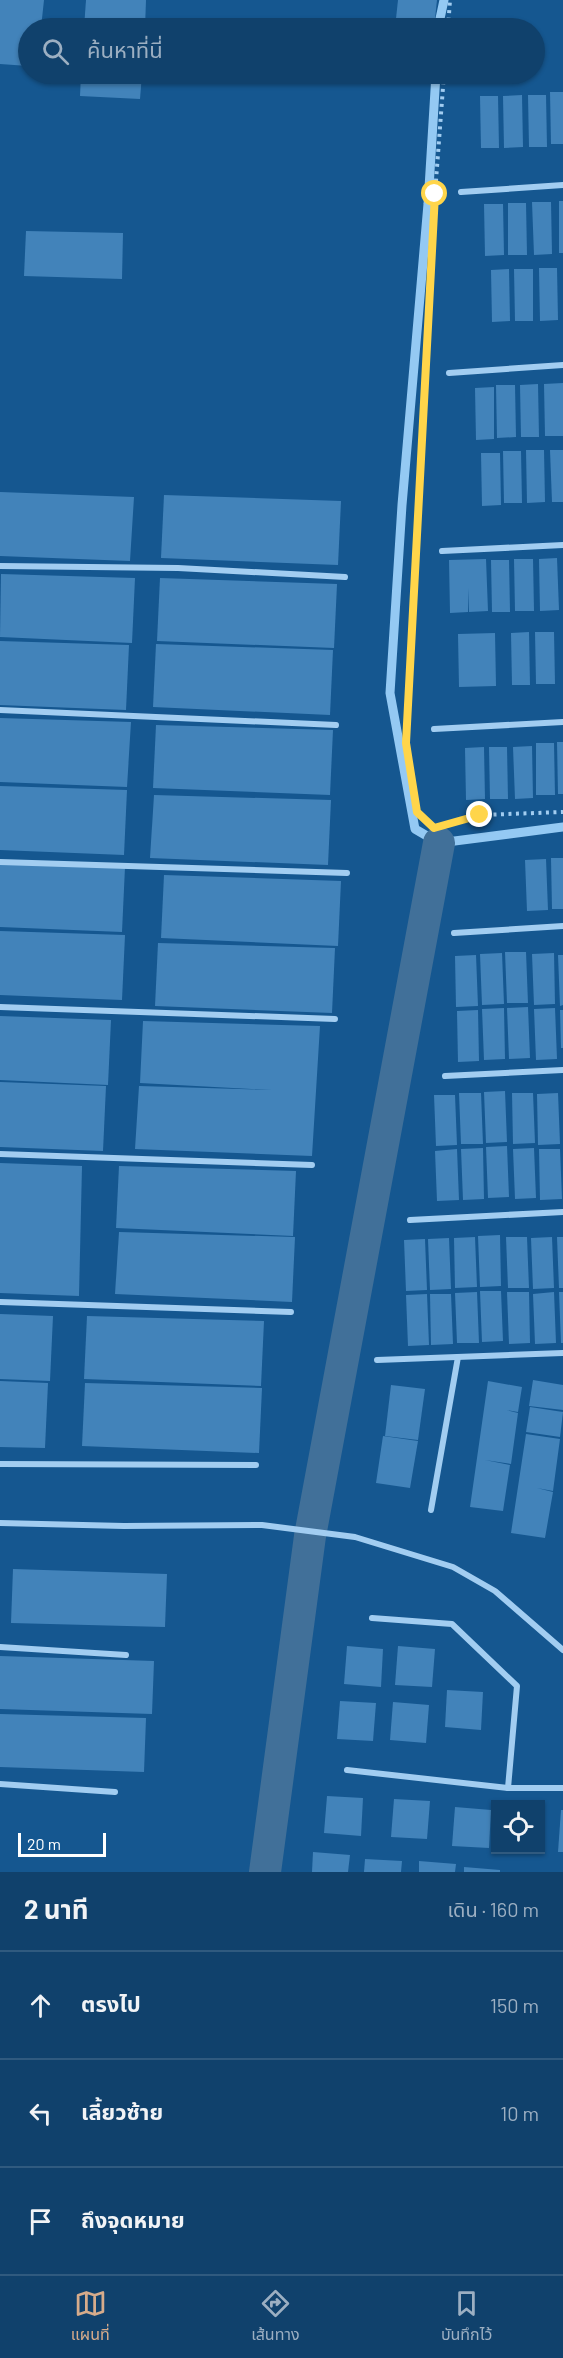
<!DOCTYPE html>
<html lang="th">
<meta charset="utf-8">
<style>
body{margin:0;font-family:Barlow,"Noto Sans Thai",sans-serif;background:#1e4c74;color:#f1f3f6}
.controls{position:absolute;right:18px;bottom:18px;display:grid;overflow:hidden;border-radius:0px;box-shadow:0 2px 4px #0004}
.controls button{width:54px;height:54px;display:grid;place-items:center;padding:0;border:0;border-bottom:2px solid #305a7f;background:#10416c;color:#f1f3f6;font:30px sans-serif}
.scale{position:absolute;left:18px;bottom:15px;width:88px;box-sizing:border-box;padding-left:6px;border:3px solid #fff;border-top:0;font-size:16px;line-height:21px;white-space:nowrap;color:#fff;-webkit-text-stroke:4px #155790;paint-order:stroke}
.stop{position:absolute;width:18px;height:18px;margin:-14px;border:4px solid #ffd54a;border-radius:50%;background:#fff}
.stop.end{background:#ffd54a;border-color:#fff;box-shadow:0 2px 6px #0008}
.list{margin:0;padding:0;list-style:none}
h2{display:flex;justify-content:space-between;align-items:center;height:78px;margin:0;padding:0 24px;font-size:26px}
h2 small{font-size:20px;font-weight:400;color:#9cafc2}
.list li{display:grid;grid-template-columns:39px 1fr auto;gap:18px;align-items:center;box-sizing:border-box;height:108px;padding:0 24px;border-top:2px solid #305a7f}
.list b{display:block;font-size:22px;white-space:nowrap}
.list em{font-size:20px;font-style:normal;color:#9cafc2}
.icon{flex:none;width:33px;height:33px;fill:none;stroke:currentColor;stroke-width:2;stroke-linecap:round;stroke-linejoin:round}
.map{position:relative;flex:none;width:563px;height:1872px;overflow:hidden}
.search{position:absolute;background:#10416c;box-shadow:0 2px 4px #0004;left:18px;right:18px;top:18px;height:66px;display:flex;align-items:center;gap:15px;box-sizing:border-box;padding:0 21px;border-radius:33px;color:#9cafc2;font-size:22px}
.sheet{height:402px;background:#10416c}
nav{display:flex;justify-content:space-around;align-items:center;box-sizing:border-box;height:84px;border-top:2px solid #305a7f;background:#10416c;font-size:16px;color:#9cafc2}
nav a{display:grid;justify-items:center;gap:3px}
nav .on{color:#d6ab8b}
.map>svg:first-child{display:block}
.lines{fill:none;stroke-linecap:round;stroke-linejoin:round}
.stream{stroke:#94c9f3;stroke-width:9}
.canal{stroke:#417099;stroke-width:32}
.building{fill:#4283ba}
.path{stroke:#a2cdf1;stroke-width:4;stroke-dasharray:3 4.5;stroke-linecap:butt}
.street{stroke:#a2cdf1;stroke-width:6}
.route{stroke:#ffd54a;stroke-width:8}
</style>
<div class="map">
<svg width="563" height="1872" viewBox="0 0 563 1872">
<rect width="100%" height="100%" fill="#155790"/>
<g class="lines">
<g class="stream">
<polyline points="438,28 444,0"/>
<polyline points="436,74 428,204 402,505 390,693 415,829 439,843 563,827"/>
</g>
<polyline class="canal" points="265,1872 310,1536 439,843"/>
</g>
<g class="building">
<polygon points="0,0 44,0 41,28 28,28 28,66 0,64"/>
<polygon points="86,0 146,0 145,28 84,28"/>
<polygon points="398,0 437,0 434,28 395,28"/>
<polygon points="81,74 142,74 140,99 80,96"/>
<polygon points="391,74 430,74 429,81 390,78"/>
<polygon points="550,92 563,92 563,144 551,144"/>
<polygon points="522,95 523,147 504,148 503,96"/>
<polygon points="528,95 546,95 547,147 529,147"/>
<polygon points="480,96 498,96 499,148 481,148"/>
<rect x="559" y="201" width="4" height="52"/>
<polygon points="532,202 551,202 552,254 534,255"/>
<polygon points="508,203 526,203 527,255 508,255"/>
<polygon points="484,204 503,204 504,255 485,256"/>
<polygon points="26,231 123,233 122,279 24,276"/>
<polygon points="539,268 557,268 558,320 540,321"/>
<polygon points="509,269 510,321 492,322 491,270"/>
<polygon points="514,269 533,269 533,321 515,321"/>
<polygon points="563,383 563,436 545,436 544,384"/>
<polygon points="538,384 539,437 521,437 520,385"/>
<polygon points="496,385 515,385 516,437 497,438"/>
<polygon points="494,387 494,439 476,440 475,388"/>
<polygon points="526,450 544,450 545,502 527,503"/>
<polygon points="550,450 563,450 563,502 552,502"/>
<polygon points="503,451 521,451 522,503 504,503"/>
<polygon points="481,453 500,453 501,505 482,506"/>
<polygon points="0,492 134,497 130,561 0,556"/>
<polygon points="164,495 341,501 338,565 161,558"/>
<polygon points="557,558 559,610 540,611 539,559"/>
<polygon points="486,559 488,611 469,612 468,588 468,612 450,613 449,560"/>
<polygon points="514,559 533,559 534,611 515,611"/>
<polygon points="491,560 509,560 510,612 492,612"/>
<polygon points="1,574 135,578 132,643 0,637"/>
<polygon points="160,578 337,584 334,648 157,641"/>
<polygon points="529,632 530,685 512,685 511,633"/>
<polygon points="535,632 554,632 555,684 536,684"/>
<polygon points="495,633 496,686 459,687 458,634"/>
<polygon points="0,641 129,645 126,710 0,705"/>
<polygon points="156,644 333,650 330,715 153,707"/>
<polygon points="0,718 131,722 127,787 0,782"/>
<polygon points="156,725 333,730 330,795 153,788"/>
<polygon points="557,742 563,742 563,794 558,794"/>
<polygon points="536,743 554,743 555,795 536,795"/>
<polygon points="532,746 533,798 515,799 513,747"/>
<polygon points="484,747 485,799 466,800 465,748"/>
<polygon points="489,747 507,747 508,799 490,799"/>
<polygon points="0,786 127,790 124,855 0,850"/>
<polygon points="154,795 331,800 328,865 150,858"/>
<polygon points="551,858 563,858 563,909 552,909"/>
<polygon points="546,859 548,910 527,911 525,860"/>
<polygon points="0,863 125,867 122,932 0,927"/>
<polygon points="164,875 341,881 338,946 161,938"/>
<polygon points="0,931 125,935 122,1000 0,995"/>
<polygon points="158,943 335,948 332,1013 155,1006"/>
<polygon points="505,952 526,952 528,1003 507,1003"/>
<polygon points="502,953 504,1004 482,1005 480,954"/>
<polygon points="554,953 555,1004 534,1005 532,954"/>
<polygon points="476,955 478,1006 456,1007 455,956"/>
<polygon points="558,955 563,955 563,1005 560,1006"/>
<polygon points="528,1007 530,1058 509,1059 507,1008"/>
<polygon points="504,1008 505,1059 484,1060 482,1009"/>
<polygon points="555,1008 557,1059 536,1060 534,1009"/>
<polygon points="478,1010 479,1061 458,1062 457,1011"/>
<polygon points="560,1010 563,1010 563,1048 561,1048"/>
<polygon points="0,1016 111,1020 108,1085 0,1080"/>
<polygon points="143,1021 320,1026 312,1156 135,1149 139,1086 272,1090 140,1083"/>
<polygon points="0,1082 106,1086 103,1151 0,1147"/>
<polygon points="505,1091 507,1142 486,1143 484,1092"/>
<polygon points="459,1093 481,1093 483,1144 461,1144"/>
<polygon points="512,1093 533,1093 535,1143 513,1144"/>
<polygon points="558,1093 560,1144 538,1145 537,1094"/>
<polygon points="434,1095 455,1095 457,1145 436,1146"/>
<polygon points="507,1146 509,1197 488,1198 486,1147"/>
<polygon points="483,1148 484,1199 463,1200 461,1149"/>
<polygon points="534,1148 536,1198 515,1199 513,1149"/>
<polygon points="457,1149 459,1200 437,1201 435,1151"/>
<polygon points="539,1149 560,1149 562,1199 540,1200"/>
<polygon points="0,1163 82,1166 79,1296 0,1293"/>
<polygon points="119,1166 296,1171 293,1236 116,1228"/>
<polygon points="119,1232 295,1237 292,1302 115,1294"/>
<polygon points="500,1235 501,1286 480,1287 478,1236"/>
<polygon points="475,1237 477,1287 455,1288 454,1238"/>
<polygon points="506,1237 527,1237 529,1288 508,1288"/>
<polygon points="552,1237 554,1288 533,1289 531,1238"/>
<polygon points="557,1237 563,1237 563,1288 559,1288"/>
<polygon points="449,1238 451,1289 430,1290 428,1239"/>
<polygon points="425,1239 427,1290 406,1291 404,1240"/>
<polygon points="480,1291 501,1291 503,1341 482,1342"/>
<polygon points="477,1292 479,1343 457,1343 455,1293"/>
<polygon points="507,1292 529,1292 530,1343 509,1344"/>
<polygon points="554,1292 556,1343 535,1344 533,1294"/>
<polygon points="559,1292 563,1292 563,1343 561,1343"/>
<polygon points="427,1294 429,1345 408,1346 406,1295"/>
<polygon points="430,1294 451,1294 453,1344 431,1345"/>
<polygon points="0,1314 53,1316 50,1381 0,1379"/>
<polygon points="87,1316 264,1321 261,1386 84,1379"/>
<polygon points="533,1380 563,1385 563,1410 529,1406"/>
<polygon points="0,1381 48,1383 45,1448 0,1447"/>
<polygon points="488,1381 522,1387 518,1412 506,1410 518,1413 511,1464 485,1460 510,1465 503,1511 470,1507"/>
<polygon points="85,1383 262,1388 259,1453 82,1446"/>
<polygon points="391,1385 425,1389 418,1440 385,1436"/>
<polygon points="530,1407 563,1412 560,1437 526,1432"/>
<polygon points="526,1434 560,1439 553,1491 537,1488 553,1492 545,1538 511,1533"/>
<polygon points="383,1436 418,1441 410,1488 376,1483"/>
<polygon points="13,1569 167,1574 165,1627 11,1623"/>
<polygon points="347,1646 383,1649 381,1687 344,1684"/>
<polygon points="398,1646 435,1649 432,1687 395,1685"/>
<polygon points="0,1656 154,1661 152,1714 0,1709"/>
<polygon points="447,1690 483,1692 481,1730 445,1727"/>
<polygon points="340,1701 376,1703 373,1741 337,1739"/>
<polygon points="393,1702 429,1705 426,1743 390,1740"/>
<polygon points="0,1714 146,1718 144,1772 0,1767"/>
<polygon points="327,1796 363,1798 361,1836 324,1833"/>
<polygon points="394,1799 430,1801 427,1839 391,1837"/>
<polygon points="455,1807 491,1810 489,1848 452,1846"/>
<polygon points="540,1810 545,1810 542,1852 540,1851"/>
<polygon points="561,1810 563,1810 563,1852 558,1852"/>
<polygon points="313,1852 350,1855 348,1872 312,1872"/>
<polygon points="365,1859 402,1861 401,1872 364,1872"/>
<polygon points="419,1861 456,1864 455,1872 419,1872"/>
<polygon points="464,1867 500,1870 500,1872 464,1872"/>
</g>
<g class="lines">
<g class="path">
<polyline points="448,28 450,0"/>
<polyline points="444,74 435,194 407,743 416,812 434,828 480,815 563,812"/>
</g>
<g class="street">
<polyline points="461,192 563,185"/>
<polyline points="449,373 563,365"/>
<polyline points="442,551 563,545"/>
<polyline points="0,566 178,568 345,577"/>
<polyline points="0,710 336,725"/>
<polyline points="434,729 563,722"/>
<polyline points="0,862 347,873"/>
<polyline points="454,933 563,926"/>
<polyline points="0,1007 335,1019"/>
<polyline points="445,1076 563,1070"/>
<polyline points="0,1154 312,1165"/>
<polyline points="410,1220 563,1212"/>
<polyline points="0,1302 291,1312"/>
<polyline points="377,1360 563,1353"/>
<polyline points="0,1464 256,1465"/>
<polyline points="431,1510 458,1357"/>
<polyline points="0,1523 124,1526 262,1525 355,1537 453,1567 495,1591 563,1650"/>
<polyline points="372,1618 452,1624 517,1686 508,1788"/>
<polyline points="0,1647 126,1655"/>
<polyline points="347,1770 508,1788 563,1788"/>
<polyline points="0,1784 115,1792"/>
</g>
</g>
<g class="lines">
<polyline class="route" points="435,194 406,743 417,812 434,828 480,815"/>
</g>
</svg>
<div class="controls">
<button><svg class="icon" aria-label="locate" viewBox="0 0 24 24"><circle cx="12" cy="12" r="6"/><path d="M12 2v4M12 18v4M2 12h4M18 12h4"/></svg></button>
</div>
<div class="scale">20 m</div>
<div class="stop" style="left:435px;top:194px"></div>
<div class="stop end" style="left:480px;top:815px"></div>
<div class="search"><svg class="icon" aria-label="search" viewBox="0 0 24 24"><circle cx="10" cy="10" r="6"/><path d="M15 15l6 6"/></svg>ค้นหาที่นี่</div>
</div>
<section class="sheet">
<h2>2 นาที<small>เดิน · 160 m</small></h2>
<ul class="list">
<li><svg class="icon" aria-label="ahead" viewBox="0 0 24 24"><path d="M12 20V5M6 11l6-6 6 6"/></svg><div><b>ตรงไป</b></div><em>150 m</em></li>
<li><svg class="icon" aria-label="left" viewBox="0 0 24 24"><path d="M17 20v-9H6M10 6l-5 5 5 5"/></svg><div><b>เลี้ยวซ้าย</b></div><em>10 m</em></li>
<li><svg class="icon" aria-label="arrive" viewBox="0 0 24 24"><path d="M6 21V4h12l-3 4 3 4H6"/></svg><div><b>ถึงจุดหมาย</b></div></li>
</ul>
</section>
<nav>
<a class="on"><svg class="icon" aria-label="map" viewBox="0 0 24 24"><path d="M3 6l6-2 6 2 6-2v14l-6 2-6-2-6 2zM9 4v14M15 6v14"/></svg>แผนที่</a>
<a><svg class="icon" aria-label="directions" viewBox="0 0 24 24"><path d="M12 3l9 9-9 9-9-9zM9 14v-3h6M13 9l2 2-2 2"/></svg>เส้นทาง</a>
<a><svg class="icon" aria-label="saved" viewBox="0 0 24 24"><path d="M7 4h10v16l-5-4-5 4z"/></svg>บันทึกไว้</a>
</nav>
